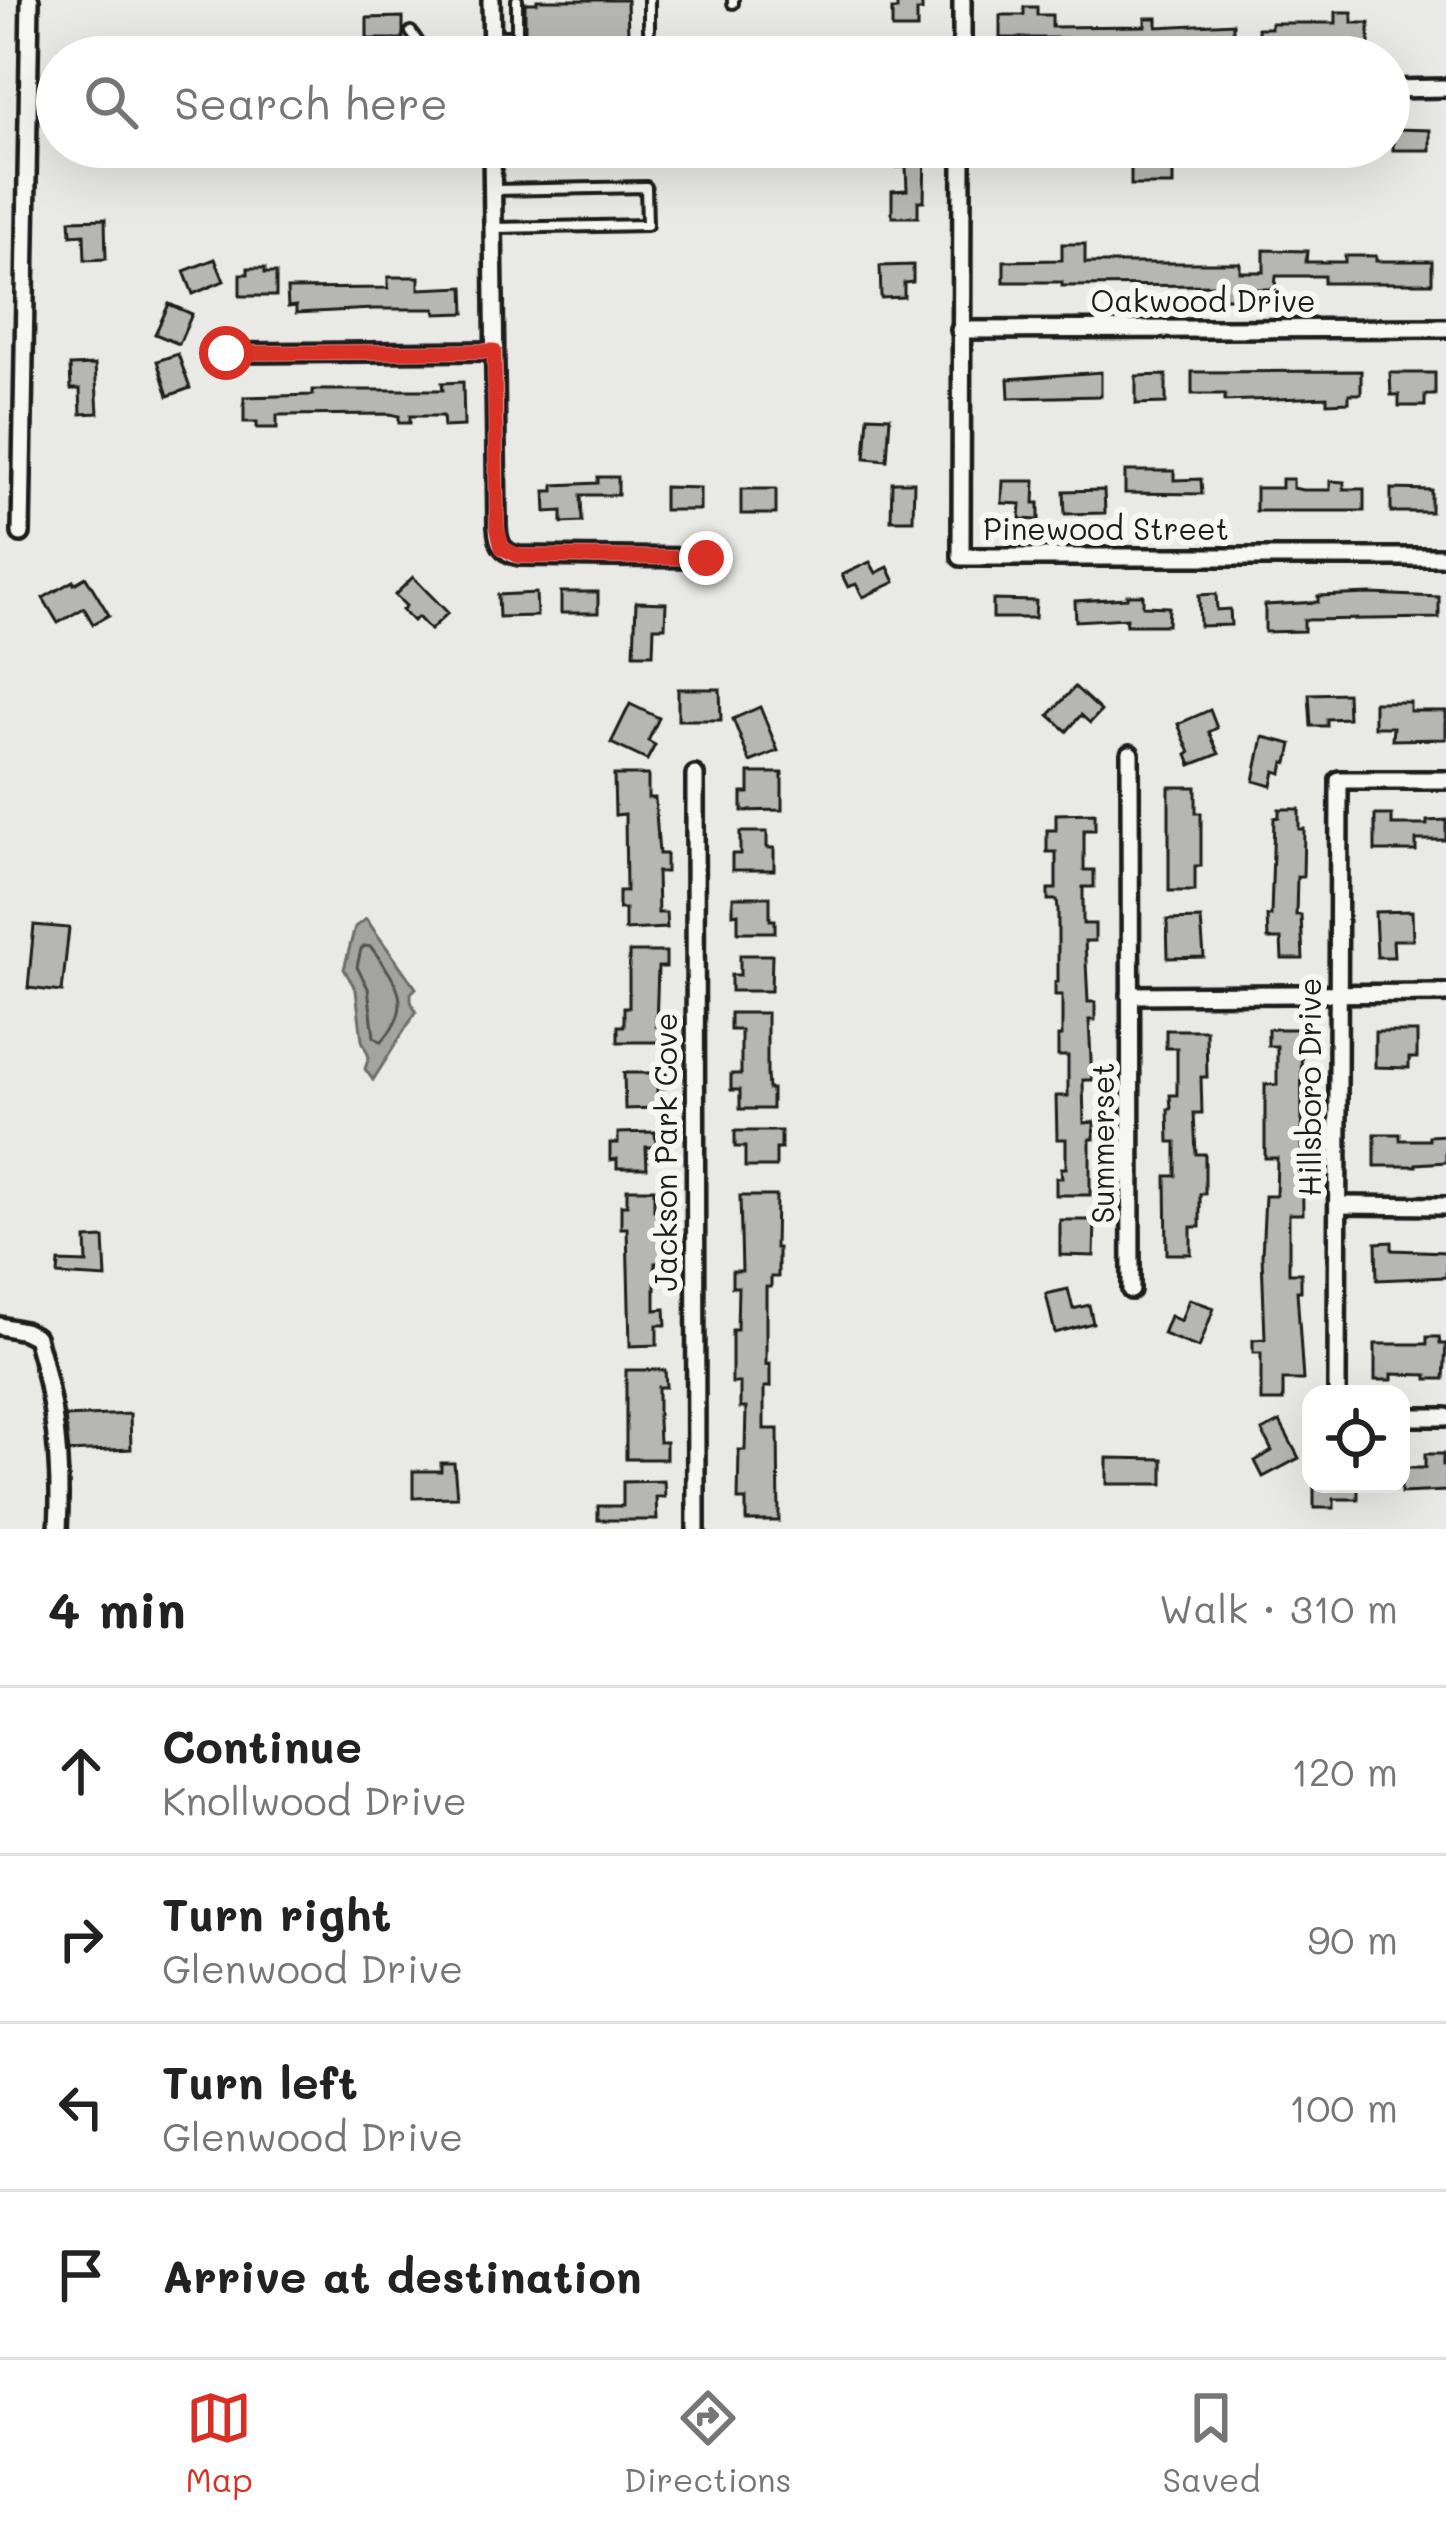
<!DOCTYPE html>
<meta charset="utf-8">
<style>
body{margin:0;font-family:Mali,sans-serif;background:#f2f2f2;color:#222}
.controls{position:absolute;right:36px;bottom:36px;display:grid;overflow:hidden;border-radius:24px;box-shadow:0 12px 48px #0002}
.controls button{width:108px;height:108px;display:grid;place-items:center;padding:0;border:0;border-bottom:3px solid #e0e0e0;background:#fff;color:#222;font:60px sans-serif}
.stop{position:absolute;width:36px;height:36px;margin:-27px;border:9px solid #d93025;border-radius:50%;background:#fff}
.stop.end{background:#d93025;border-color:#fff;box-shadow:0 3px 12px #0008}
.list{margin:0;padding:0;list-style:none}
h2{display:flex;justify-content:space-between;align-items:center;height:156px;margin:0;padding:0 48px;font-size:51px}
h2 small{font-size:39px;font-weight:400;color:#767676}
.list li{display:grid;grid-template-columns:78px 1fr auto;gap:36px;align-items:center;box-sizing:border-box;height:168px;padding:0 48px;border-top:3px solid #e0e0e0}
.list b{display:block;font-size:45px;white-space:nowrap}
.list p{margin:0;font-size:39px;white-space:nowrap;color:#767676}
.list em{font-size:39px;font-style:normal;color:#767676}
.icon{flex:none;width:66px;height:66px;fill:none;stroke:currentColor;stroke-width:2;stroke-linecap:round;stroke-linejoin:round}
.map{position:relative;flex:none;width:1446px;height:1529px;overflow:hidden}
.search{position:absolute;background:#fff;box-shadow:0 12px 48px #0002;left:36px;right:36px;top:36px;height:132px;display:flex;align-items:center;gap:30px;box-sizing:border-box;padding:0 42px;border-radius:66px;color:#767676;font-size:45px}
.sheet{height:828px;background:#fff}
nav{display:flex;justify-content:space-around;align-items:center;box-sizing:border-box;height:168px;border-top:3px solid #e0e0e0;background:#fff;font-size:33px;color:#767676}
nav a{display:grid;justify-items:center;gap:6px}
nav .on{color:#d93025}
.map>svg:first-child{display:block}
.water{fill:#a3a3a1;stroke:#6d6d6c;stroke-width:3}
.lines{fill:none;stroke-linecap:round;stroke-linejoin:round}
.shore{stroke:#525251;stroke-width:3}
.building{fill:#b6b6b3;stroke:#1c1c1c;stroke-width:3}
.lane-casing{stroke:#1c1c1c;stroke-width:16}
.street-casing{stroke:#1c1c1c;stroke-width:24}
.lane{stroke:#f6f6f2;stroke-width:8}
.street{stroke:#f6f6f2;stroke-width:15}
.route{stroke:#d93025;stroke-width:15}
.labels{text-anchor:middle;stroke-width:12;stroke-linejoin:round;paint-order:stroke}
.street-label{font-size:30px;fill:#1c1c1c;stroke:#f6f6f2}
</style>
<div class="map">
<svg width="1446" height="1529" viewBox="0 0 1446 1529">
<rect width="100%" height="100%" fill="#e9e9e5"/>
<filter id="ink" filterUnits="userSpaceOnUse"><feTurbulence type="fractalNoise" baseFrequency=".00833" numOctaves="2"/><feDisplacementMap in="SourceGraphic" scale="24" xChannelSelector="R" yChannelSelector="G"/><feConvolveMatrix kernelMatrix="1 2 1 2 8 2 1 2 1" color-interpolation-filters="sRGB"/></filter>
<g filter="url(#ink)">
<polygon class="water" points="366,919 416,988 411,993 411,1001 416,1012 373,1080 365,1069 369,1057 362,1040 356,990 344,969 355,927"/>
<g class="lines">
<path class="shore" d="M365 946 371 947C397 983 416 1005 381 1042L374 1037 368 988 357 967 361 949Z"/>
</g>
<g class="building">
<polygon points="537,0 627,0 628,36 525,38 525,3 537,3"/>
<polygon points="897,0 922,0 922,11 917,11 917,29 892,29 892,10 897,10"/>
<polygon points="1024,7 1037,7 1037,15 1052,15 1052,27 1145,26 1145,18 1157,18 1157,27 1233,23 1233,44 1176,44 1176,49 1067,48 1067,38 1000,38 1000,15 1024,15"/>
<polygon points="1336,12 1352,12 1352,23 1369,23 1369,46 1259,47 1258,28 1271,28 1271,23 1336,23"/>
<polygon points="403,17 403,39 367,39 367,18"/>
<polygon points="1394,129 1430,130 1430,150 1393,150"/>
<polygon points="549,147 641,147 642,159 549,162"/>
<polygon points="895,147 925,147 924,201 918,201 918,217 892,217 892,191 907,190 906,167 895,167"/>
<polygon points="1154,150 1173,150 1173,185 1131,185 1131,161 1154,161"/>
<polygon points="105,219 106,259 85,260 84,234 71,235 70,220"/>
<polygon points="1062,244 1085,244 1085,263 1240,263 1240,272 1264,272 1264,250 1307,251 1306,262 1345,262 1345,256 1376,256 1376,261 1432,261 1432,283 1324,283 1324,276 1276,276 1275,289 1239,289 1239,298 1225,298 1225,285 1062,286 1062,282 1004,282 1004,261 1062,260"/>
<polygon points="215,259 224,281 193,294 184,271"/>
<polygon points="913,265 913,282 904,283 904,297 881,298 880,266"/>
<polygon points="248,268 265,268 265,273 276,273 276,296 240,296 240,274 248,274"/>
<polygon points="388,277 419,277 419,289 464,287 465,313 436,314 435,309 373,309 296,313 296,306 288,307 287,289 388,288"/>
<polygon points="169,304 192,314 179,344 155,334"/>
<polygon points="178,354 190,388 168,396 157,361"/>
<polygon points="95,365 98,413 81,414 80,389 71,389 70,366"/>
<polygon points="1361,371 1361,394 1349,394 1349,402 1327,403 1327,397 1225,401 1225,394 1192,394 1192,372"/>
<polygon points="1101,372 1101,396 1009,398 1008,379"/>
<polygon points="1390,373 1435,373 1435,395 1425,395 1425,406 1399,406 1399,395 1391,395"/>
<polygon points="1166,375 1166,403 1136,404 1136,376"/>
<polygon points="463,382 464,426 444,427 443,416 410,416 410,423 399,423 399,416 390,414 277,415 277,428 257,428 257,422 244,422 244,397 313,395 313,390 443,390 442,383"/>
<polygon points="868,416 890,417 887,460 865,458"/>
<polygon points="1125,471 1174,471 1174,480 1201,479 1202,494 1125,493"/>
<polygon points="598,477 618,477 618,495 581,495 582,522 562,523 562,511 546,512 545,491 554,491 554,485 598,483"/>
<polygon points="1282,479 1293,479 1293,488 1303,490 1330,490 1330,481 1344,482 1344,489 1364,489 1364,511 1256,511 1256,488 1282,488"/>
<polygon points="1003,481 1035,481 1034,503 1039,503 1039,520 1020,519 1021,504 1002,503"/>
<polygon points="892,482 914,482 913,520 891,520"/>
<polygon points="664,487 700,488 700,510 664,510"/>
<rect x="741" y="489" width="35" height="25"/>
<polygon points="1391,489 1431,490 1431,512 1391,512"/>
<polygon points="1104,490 1105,513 1065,514 1064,491"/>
<polygon points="870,562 876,573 888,567 895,582 863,597 856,584 848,587 842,575"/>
<polygon points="86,577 109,615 93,624 84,608 58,623 43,598 73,581 74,584"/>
<polygon points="413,577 448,613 430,630 418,617 413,621 402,610 406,606 395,595"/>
<rect x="561" y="592" width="37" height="21"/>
<polygon points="536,593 537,616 499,617 498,595"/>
<polygon points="1216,594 1217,610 1230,609 1231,625 1200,626 1199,595"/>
<polygon points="1371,594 1439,597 1439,618 1304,620 1304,631 1265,632 1265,605 1318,602 1318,596"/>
<polygon points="1127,595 1143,595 1143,606 1169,607 1168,625 1126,625 1127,618 1076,621 1075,601 1127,598"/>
<polygon points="993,600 1036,601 1035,618 993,618"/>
<polygon points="636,602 666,603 665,627 654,627 653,654 634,654"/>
<polygon points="1075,687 1101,711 1090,723 1081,715 1067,731 1049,715"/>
<polygon points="678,689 720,689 721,720 678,720"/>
<polygon points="1347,693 1348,718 1327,719 1327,726 1311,726 1309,694"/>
<polygon points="1374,702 1410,702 1410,711 1446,711 1446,739 1392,740 1393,727 1374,727"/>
<polygon points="630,704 659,718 648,741 655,745 647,760 611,743"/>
<polygon points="760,707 778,751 750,762 733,719"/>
<polygon points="1210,710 1217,728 1209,732 1219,754 1191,765 1187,755 1190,753 1178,724"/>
<polygon points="1263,737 1292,744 1288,763 1284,762 1282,773 1275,771 1272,786 1254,781"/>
<polygon points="749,773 782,773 782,810 742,811 742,793 749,793"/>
<polygon points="614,775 648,775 648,798 655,798 659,854 666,854 666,872 657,872 658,913 666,913 667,928 625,930 625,909 619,909 619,891 626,891 625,814 615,815"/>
<polygon points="1169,787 1196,787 1196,813 1201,813 1201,866 1195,866 1195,891 1169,891"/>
<polygon points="1279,809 1299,809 1299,829 1304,829 1303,877 1297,877 1296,915 1301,915 1303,959 1282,959 1281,939 1268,939 1267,916 1271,916 1274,818 1279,817"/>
<polygon points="1095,813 1095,830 1084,830 1084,870 1094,870 1094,887 1083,887 1083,924 1095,924 1095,941 1085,941 1088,1002 1095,1002 1095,1020 1089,1020 1092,1080 1083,1080 1084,1123 1094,1122 1094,1139 1090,1139 1090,1195 1056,1195 1056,1178 1062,1178 1061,1168 1066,1168 1066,1139 1057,1139 1056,1096 1068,1096 1068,1056 1058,1056 1058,1036 1062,1036 1062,995 1055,995 1055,982 1058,982 1058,910 1057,900 1048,900 1048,889 1056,889 1056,852 1047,852 1047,830 1056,830 1056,814"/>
<polygon points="1375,815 1392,815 1392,825 1427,825 1427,821 1446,820 1446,840 1416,840 1416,851 1375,851"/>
<polygon points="740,832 767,832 767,848 774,848 774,870 732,870 732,854 740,854"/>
<polygon points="733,897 770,897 770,920 775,920 775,932 738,932 738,913 733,914"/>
<polygon points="1412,911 1413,940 1393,940 1394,957 1377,957 1375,912"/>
<polygon points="1201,919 1204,957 1168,958 1167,920"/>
<polygon points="34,925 69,928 62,992 28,988"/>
<polygon points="629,952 666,952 666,967 658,967 656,1026 667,1026 667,1042 618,1042 618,1026 624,1026 624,1007 629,1007"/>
<polygon points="740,955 772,955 771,991 731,991 731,975 740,975"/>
<polygon points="730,1013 767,1013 767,1074 768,1089 772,1089 772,1109 740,1109 740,1090 731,1090 731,1074 741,1074 741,1030 730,1030"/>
<polygon points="1268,1029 1301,1029 1303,1214 1289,1214 1289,1273 1301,1273 1301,1291 1297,1291 1303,1380 1283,1380 1283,1401 1261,1401 1261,1353 1253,1353 1253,1340 1265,1339 1262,1255 1265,1196 1276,1196 1277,1158 1265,1158 1265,1084 1277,1085 1277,1046 1268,1046"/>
<polygon points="1166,1030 1206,1030 1207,1077 1201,1077 1202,1113 1194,1113 1196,1154 1205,1154 1205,1194 1200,1194 1200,1227 1191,1227 1191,1254 1167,1254 1166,1176 1176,1176 1176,1142 1169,1142 1168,1109 1171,1109 1170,1095 1177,1095 1177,1048 1166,1048"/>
<polygon points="1375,1032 1417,1032 1417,1058 1409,1058 1409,1068 1375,1067"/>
<polygon points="624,1073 666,1073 666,1088 657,1089 657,1108 625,1109"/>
<polygon points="735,1131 781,1131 781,1149 776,1149 776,1167 745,1167 745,1147 735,1147"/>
<polygon points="655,1132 656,1147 646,1147 647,1168 617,1168 617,1159 610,1160 610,1143 618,1143 618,1133"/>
<polygon points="1375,1134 1400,1134 1400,1140 1429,1140 1429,1136 1446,1135 1446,1162 1416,1164 1416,1166 1375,1166"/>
<polygon points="627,1189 654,1189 654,1210 664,1210 665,1263 655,1263 655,1310 665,1309 666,1325 657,1325 657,1345 630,1346 627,1228 621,1228 621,1205 627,1205"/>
<polygon points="740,1196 776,1196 775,1248 778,1248 778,1277 771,1277 771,1287 766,1287 766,1365 770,1364 770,1387 764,1387 764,1429 778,1429 779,1521 746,1521 746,1500 738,1500 739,1450 745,1450 746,1408 740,1408 740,1383 732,1383 732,1330 737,1330 738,1287 732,1287 732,1271 742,1271"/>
<polygon points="1060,1220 1095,1220 1094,1256 1060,1255"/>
<polygon points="104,1238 106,1278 58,1275 59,1262 87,1263 86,1239"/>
<polygon points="1392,1242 1392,1250 1446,1252 1446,1277 1377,1280 1376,1243"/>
<polygon points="1068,1289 1073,1309 1089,1305 1093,1323 1055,1333 1046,1294"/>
<polygon points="1189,1299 1214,1308 1199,1348 1163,1334 1170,1316 1181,1321"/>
<polygon points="1427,1337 1439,1337 1440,1344 1446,1344 1444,1379 1427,1379 1427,1375 1392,1374 1392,1380 1375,1380 1375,1344 1427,1344"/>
<polygon points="626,1370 665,1370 666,1387 658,1387 658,1421 659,1442 666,1442 666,1459 626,1459"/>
<polygon points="130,1414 131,1449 69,1452 65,1417"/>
<polygon points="1280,1422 1299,1458 1263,1477 1255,1461 1272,1451 1262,1431"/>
<polygon points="1425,1454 1443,1454 1443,1465 1446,1465 1446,1491 1401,1493 1401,1468 1425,1468"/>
<polygon points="1107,1458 1163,1459 1163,1484 1107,1484"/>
<polygon points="441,1463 454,1463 457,1497 413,1498 413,1471 441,1471"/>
<polygon points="664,1481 665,1497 656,1497 657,1520 598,1520 598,1506 623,1506 623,1482"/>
<polygon points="1314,1484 1358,1484 1358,1499 1334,1499 1334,1508 1314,1508"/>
</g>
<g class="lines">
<g class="lane-casing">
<g id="lane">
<polyline points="649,0 649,30"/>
<polyline points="733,0 733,3"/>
<polyline points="411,32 428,57"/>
<polyline points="494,36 517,36 517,0"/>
<polyline points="493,190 646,187 647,225 495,228"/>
</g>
</g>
<g class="street-casing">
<g id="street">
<polyline points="491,0 492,57"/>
<polyline points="962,0 962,57"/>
<polyline points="1389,89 1446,88"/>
<path d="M492 147 497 527C498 543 502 553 519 556L706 558"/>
<polyline points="962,147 961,557 1446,557"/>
<polyline points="960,330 1446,328"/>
<polyline points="226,353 494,351"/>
<polyline points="21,533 30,0"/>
<polyline points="1130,754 1131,1290"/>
<polyline points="695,775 696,1529"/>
<polyline points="1130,995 1446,993"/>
<polyline points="1338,1205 1446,1206"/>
<path d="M0 1326 24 1331 36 1337C54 1398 62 1465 58 1529"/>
<polyline points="1337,1394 1339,780 1446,780"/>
<polyline points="1401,1417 1446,1417"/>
</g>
</g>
<use href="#lane" class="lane"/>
<use href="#street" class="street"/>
</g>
</g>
<g class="lines" filter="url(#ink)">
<polyline class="route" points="226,353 494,351 497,526 502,548 519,556 706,558"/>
</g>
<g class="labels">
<g class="street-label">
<text x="1203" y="312">Oakwood Drive</text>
<text x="1106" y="540">Pinewood Street</text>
<text transform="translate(1311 1087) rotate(-90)" y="10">Hillsboro Drive</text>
<text transform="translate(1104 1143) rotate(-90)" y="10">Summerset</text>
<text transform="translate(667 1152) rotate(-90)" y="10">Jackson Park Cove</text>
</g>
</g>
</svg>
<div class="controls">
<button><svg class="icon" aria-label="locate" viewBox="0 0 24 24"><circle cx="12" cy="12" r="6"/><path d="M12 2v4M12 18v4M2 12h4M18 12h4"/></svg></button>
</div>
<div class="stop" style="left:226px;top:353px"></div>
<div class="stop end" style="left:706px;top:558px"></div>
<div class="search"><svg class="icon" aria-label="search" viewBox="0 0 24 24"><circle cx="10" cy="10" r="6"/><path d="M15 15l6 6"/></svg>Search here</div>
</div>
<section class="sheet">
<h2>4 min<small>Walk · 310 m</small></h2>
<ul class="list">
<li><svg class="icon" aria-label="ahead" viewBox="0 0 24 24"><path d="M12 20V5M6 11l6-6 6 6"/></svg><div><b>Continue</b><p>Knollwood Drive</p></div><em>120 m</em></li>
<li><svg class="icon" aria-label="right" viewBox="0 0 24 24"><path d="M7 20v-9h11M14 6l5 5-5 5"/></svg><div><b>Turn right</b><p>Glenwood Drive</p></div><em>90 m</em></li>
<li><svg class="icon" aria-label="left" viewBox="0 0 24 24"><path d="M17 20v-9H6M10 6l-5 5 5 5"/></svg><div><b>Turn left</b><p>Glenwood Drive</p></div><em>100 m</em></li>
<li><svg class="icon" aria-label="arrive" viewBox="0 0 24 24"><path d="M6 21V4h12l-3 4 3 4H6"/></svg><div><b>Arrive at destination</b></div></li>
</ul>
</section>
<nav>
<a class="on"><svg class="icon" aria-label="map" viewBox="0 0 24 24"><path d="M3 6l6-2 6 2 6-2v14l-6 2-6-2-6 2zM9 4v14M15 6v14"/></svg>Map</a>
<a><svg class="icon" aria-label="directions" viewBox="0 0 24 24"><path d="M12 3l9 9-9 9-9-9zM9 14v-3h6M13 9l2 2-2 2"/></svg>Directions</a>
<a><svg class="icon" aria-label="saved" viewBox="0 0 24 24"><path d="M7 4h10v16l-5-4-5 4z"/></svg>Saved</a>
</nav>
